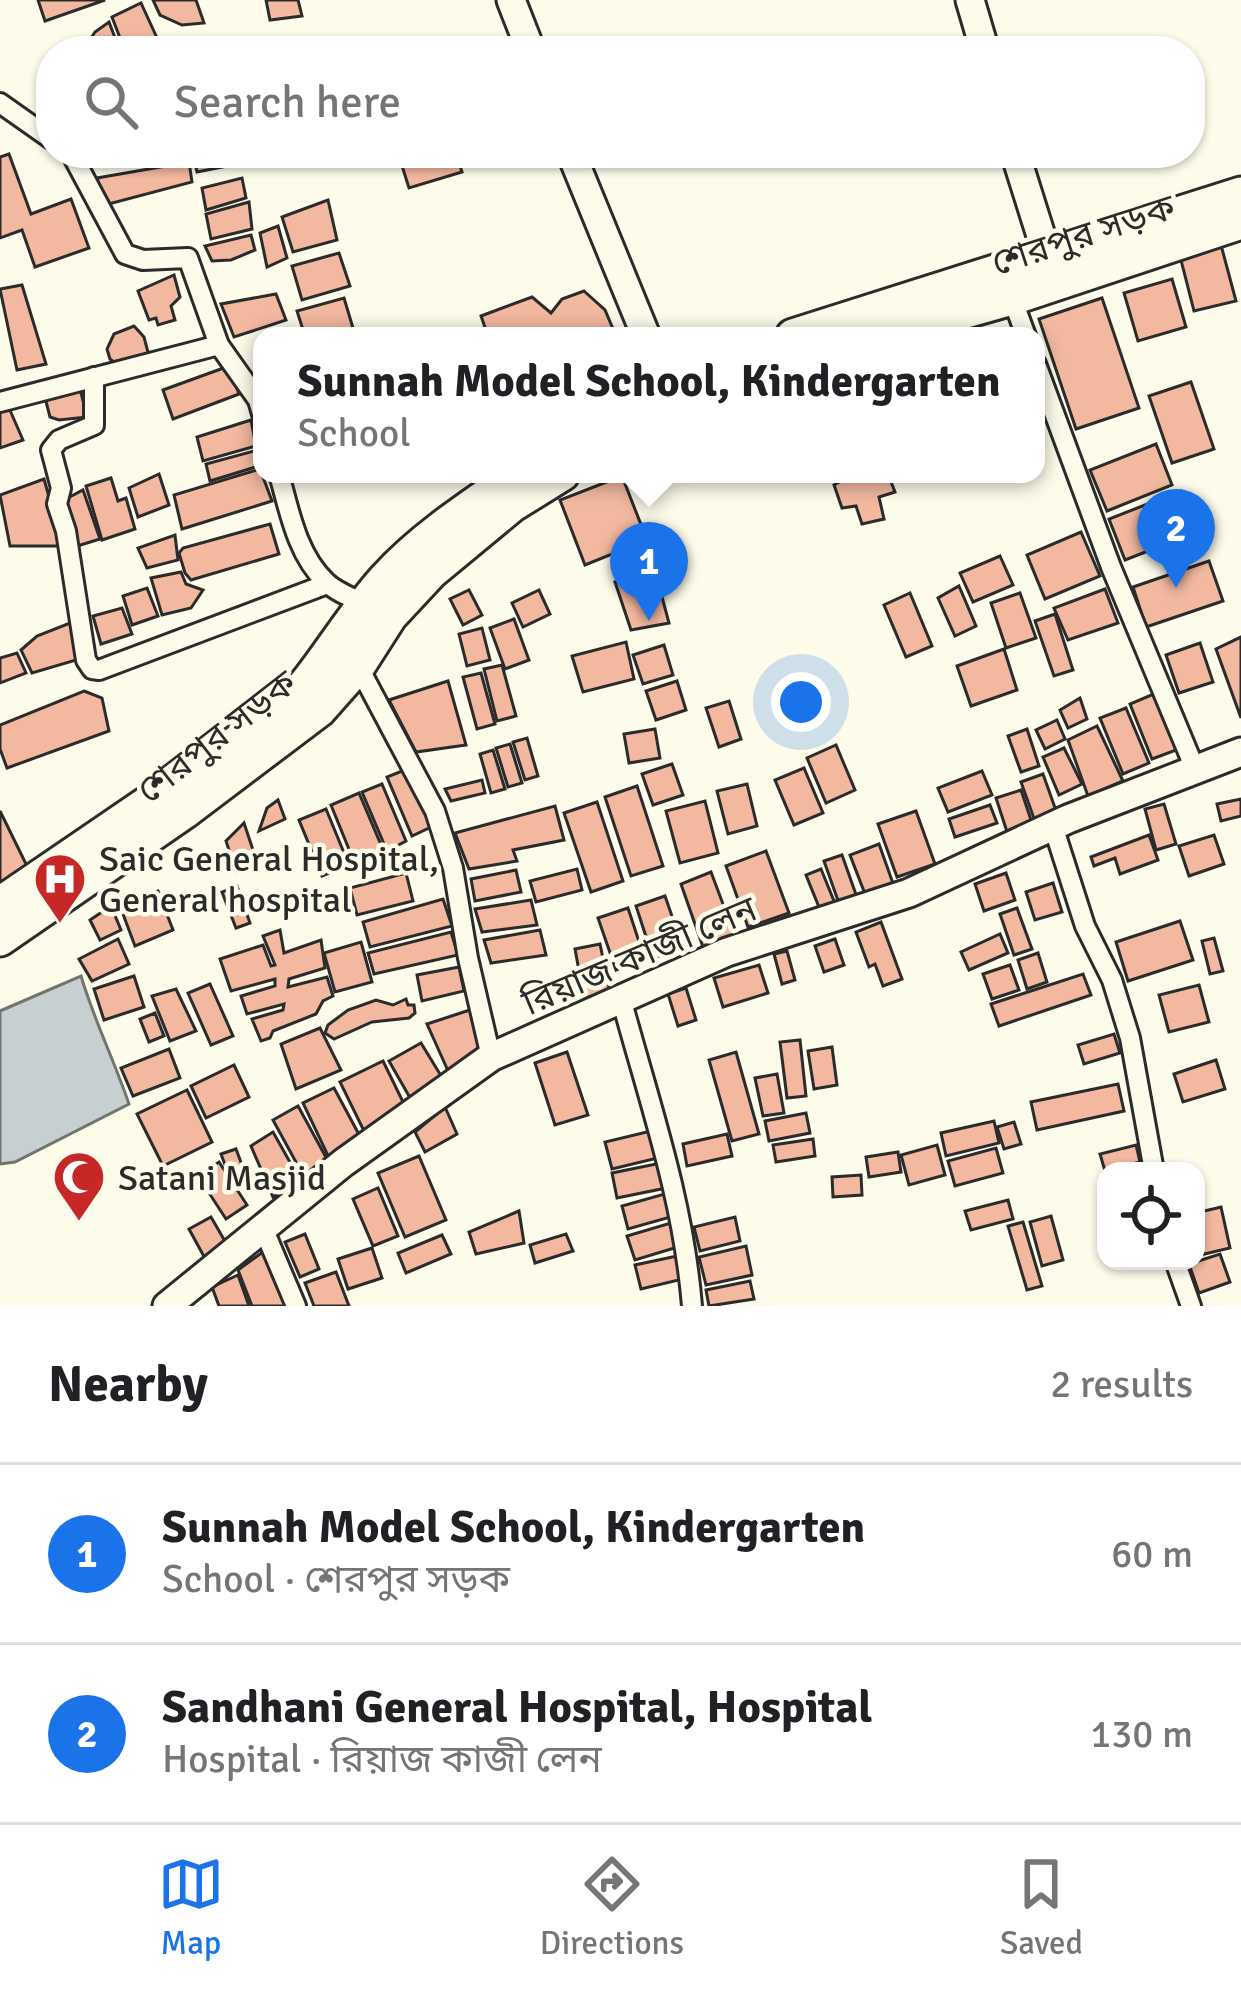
<!DOCTYPE html>
<meta charset="utf-8">
<style>
body{margin:0;font-family:Signika,"Noto Sans Bengali",sans-serif;background:#f2f2f2;color:#202124}
.controls{position:absolute;right:36px;bottom:36px;display:grid;overflow:hidden;border-radius:24px;box-shadow:0 3px 9px #0004}
.controls button{width:108px;height:108px;display:grid;place-items:center;padding:0;border:0;border-bottom:3px solid #e0e0e0;background:#fff;color:#202124;font:60px sans-serif}
.you{position:absolute;left:801px;top:702px;width:42px;height:42px;margin:-30px;border:9px solid #fff;border-radius:50%;background:#1a73e8;box-shadow:0 0 0 18px #1a73e833}
.badge{display:grid;place-items:center;width:78px;height:78px;border-radius:50%;background:#1a73e8;color:#fff;font-size:39px;font-weight:700}
.pin{position:absolute;translate:-50% -99px;filter:drop-shadow(0 3px 6px #0008)}
.pin::after{content:'';position:absolute;top:63px;width:42px;height:36px;background:inherit;clip-path:polygon(0 0,100% 0,50% 100%)}
.popup{position:absolute;left:253px;top:327px;width:792px;height:156px;box-sizing:border-box;display:grid;place-content:center;border-radius:24px;background:#fff;filter:drop-shadow(0 3px 9px #0005);font-size:39px;white-space:nowrap;color:#757577}
.popup b{font-size:45px;color:#202124}
.popup::after{content:'';position:absolute;left:50%;top:100%;margin-left:-24px;border:24px solid transparent;border-top-color:#fff}
.list{margin:0;padding:0;list-style:none}
h2{display:flex;justify-content:space-between;align-items:center;height:156px;margin:0;padding:0 48px;font-size:51px}
h2 small{font-size:39px;font-weight:400;color:#757577}
.list li{display:grid;grid-template-columns:78px 1fr auto;gap:36px;align-items:center;box-sizing:border-box;height:180px;padding:0 48px;border-top:3px solid #e0e0e0}
.list b{display:block;font-size:45px;white-space:nowrap}
.list p{margin:0;font-size:39px;white-space:nowrap;color:#757577}
.list em{font-size:39px;font-style:normal;color:#757577}
.icon{flex:none;width:66px;height:66px;fill:none;stroke:currentColor;stroke-width:2;stroke-linecap:round;stroke-linejoin:round}
.map{position:relative;flex:none;width:1241px;height:1306px;overflow:hidden}
.search{position:absolute;background:#fff;box-shadow:0 3px 9px #0004;left:36px;right:36px;top:36px;height:132px;display:flex;align-items:center;gap:30px;box-sizing:border-box;padding:0 42px;border-radius:48px;color:#757577;font-size:45px}
.sheet{height:516px;background:#fff}
nav{display:flex;justify-content:space-around;align-items:center;box-sizing:border-box;height:168px;border-top:3px solid #e0e0e0;background:#fff;font-size:33px;color:#757577}
nav a{display:grid;justify-items:center;gap:6px}
nav .on{color:#1a73e8}
.map>svg:first-child{display:block}
.water{fill:#c7d0d0;stroke:#74746e;stroke-width:3}
.building{fill:#f2b8a0;stroke:#2b2b2b;stroke-width:3}
.lines{fill:none;stroke-linecap:round;stroke-linejoin:round}
.street-casing{stroke:#2b2b2b;stroke-width:24}
.secondary-casing{stroke:#2b2b2b;stroke-width:33}
.highway-casing{stroke:#2b2b2b;stroke-width:39}
.street{stroke:#fdfbea;stroke-width:18}
.secondary{stroke:#fdfbea;stroke-width:27}
.highway{stroke:#fdfbea;stroke-width:33}
.labels{text-anchor:middle;stroke-width:9;stroke-linejoin:round;paint-order:stroke}
.street-label{font-size:36px;fill:#2b2b2b;stroke:#fdfbea}
.poi-label{font-size:36px;fill:#2b2b2b;stroke:#fdfbea;text-anchor:start}
</style>
<div class="map">
<svg width="1241" height="1306" viewBox="0 0 1241 1306">
<rect width="100%" height="100%" fill="#fdfbea"/>
<path class="water" d="M81 976C94 1020 114 1060 129 1104L15 1162 0 1164V1011Z"/>
<g class="building">
<polygon points="38,0 105,0 45,21"/>
<polygon points="153,0 196,0 204,23 182,25 160,15"/>
<polygon points="266,0 298,0 302,16 270,20"/>
<polygon points="141,3 163,51 125,51 112,17"/>
<polygon points="109,22 120,51 88,51 86,46 95,32"/>
<polygon points="193,153 256,153 258,160 197,172"/>
<polygon points="398,153 456,153 462,172 409,188"/>
<polygon points="9,154 31,214 71,199 89,248 35,267 22,230 0,238 0,157"/>
<polygon points="189,162 192,182 105,205 97,178"/>
<polygon points="242,178 246,198 206,210 202,188"/>
<polygon points="328,200 337,240 293,252 282,217"/>
<polygon points="249,202 252,229 211,239 206,214"/>
<polygon points="278,226 287,258 267,267 260,233"/>
<polygon points="251,235 255,250 231,260 212,261 205,246"/>
<polygon points="1221,245 1236,301 1194,311 1180,256"/>
<polygon points="339,253 350,286 302,300 292,266"/>
<polygon points="174,275 180,297 171,306 175,320 158,325 156,318 149,320 138,291"/>
<polygon points="1172,279 1186,327 1138,341 1124,293"/>
<polygon points="22,285 46,364 17,370 0,289"/>
<polygon points="584,291 605,310 616,336 488,336 481,316 532,297 551,313 562,299"/>
<polygon points="276,294 286,320 234,337 221,304"/>
<polygon points="344,298 353,328 324,336 305,336 297,311"/>
<polygon points="1102,298 1139,408 1076,429 1039,319"/>
<polygon points="134,326 144,337 149,356 119,366 110,359 107,349 114,334"/>
<polygon points="229,366 239,394 173,419 163,390"/>
<polygon points="1191,382 1214,449 1172,463 1149,396"/>
<polygon points="79,385 87,417 59,420 50,417 44,394"/>
<polygon points="9,408 23,440 0,448 0,411"/>
<polygon points="251,420 256,446 203,461 197,437"/>
<polygon points="1156,444 1172,485 1107,511 1090,470"/>
<polygon points="258,450 259,466 210,481 206,464"/>
<polygon points="260,469 272,501 182,529 174,495"/>
<polygon points="159,474 169,505 138,517 129,488"/>
<polygon points="853,474 888,474 895,492 879,497 884,519 862,524 856,506 842,508 834,485"/>
<polygon points="622,476 647,540 585,565 560,500"/>
<polygon points="111,478 118,501 126,498 135,529 102,540 86,486"/>
<polygon points="44,479 63,546 10,546 0,495"/>
<polygon points="83,490 100,539 74,547 64,500"/>
<polygon points="1181,491 1197,532 1125,560 1109,519"/>
<polygon points="270,524 279,554 191,580 185,573 179,553 183,548"/>
<polygon points="1081,532 1100,576 1045,599 1027,555"/>
<polygon points="175,535 178,560 147,568 138,548"/>
<polygon points="1000,556 1013,585 973,602 960,573"/>
<polygon points="1209,561 1223,601 1146,627 1133,587"/>
<polygon points="654,567 669,623 631,630 615,582"/>
<polygon points="181,572 186,584 203,590 191,608 162,615 151,578"/>
<polygon points="959,586 976,626 955,636 938,598"/>
<polygon points="147,588 158,616 132,625 123,596"/>
<polygon points="1105,589 1118,623 1068,640 1054,608"/>
<polygon points="469,590 482,615 463,625 450,599"/>
<polygon points="539,590 550,614 523,627 512,603"/>
<polygon points="910,593 932,646 906,657 884,605"/>
<polygon points="1020,593 1036,638 1006,648 991,603"/>
<polygon points="122,608 132,634 101,644 93,616"/>
<polygon points="1055,614 1073,670 1054,676 1035,621"/>
<polygon points="514,619 529,660 505,669 490,628"/>
<polygon points="75,621 83,658 32,673 21,650 37,636"/>
<polygon points="482,628 490,660 467,666 459,634"/>
<polygon points="1241,637 1241,718 1216,649"/>
<polygon points="626,642 634,679 583,692 572,656"/>
<polygon points="1200,643 1213,682 1179,693 1166,655"/>
<polygon points="664,645 673,675 643,684 633,655"/>
<polygon points="1004,649 1017,690 971,706 957,666"/>
<polygon points="17,653 26,673 0,683 0,658"/>
<polygon points="502,665 516,716 497,721 484,669"/>
<polygon points="481,673 495,724 477,729 463,677"/>
<polygon points="448,681 466,745 416,752 389,700"/>
<polygon points="677,681 686,710 656,720 646,691"/>
<polygon points="84,691 102,698 109,731 7,768 0,749 0,725"/>
<polygon points="1156,693 1179,749 1152,759 1130,704"/>
<polygon points="1080,698 1087,719 1068,728 1060,710"/>
<polygon points="729,701 741,739 719,747 706,708"/>
<polygon points="1126,708 1149,763 1123,774 1100,718"/>
<polygon points="1057,720 1065,739 1045,749 1036,730"/>
<polygon points="1097,726 1123,781 1088,796 1068,740"/>
<polygon points="655,729 660,758 629,763 624,734"/>
<polygon points="1027,729 1039,766 1021,772 1008,736"/>
<polygon points="527,738 538,776 525,780 513,742"/>
<polygon points="510,744 522,783 508,787 496,748"/>
<polygon points="836,745 855,790 826,803 807,758"/>
<polygon points="1064,748 1082,784 1059,795 1043,757"/>
<polygon points="493,750 505,789 491,793 480,754"/>
<polygon points="672,764 683,795 653,805 642,774"/>
<polygon points="804,768 823,813 794,825 775,780"/>
<polygon points="407,769 431,827 412,836 387,777"/>
<polygon points="982,771 992,795 948,812 938,788"/>
<polygon points="1043,774 1059,819 1037,827 1021,782"/>
<polygon points="482,780 485,793 451,801 445,789"/>
<polygon points="382,784 406,841 387,851 362,792"/>
<polygon points="747,784 757,826 728,834 717,791"/>
<polygon points="637,786 663,866 631,876 605,797"/>
<polygon points="1021,790 1035,832 1010,841 996,798"/>
<polygon points="359,793 384,852 355,864 331,805"/>
<polygon points="1241,799 1241,816 1221,821 1217,804"/>
<polygon points="278,800 285,819 259,831 267,808"/>
<polygon points="705,801 718,853 680,863 666,811"/>
<polygon points="597,802 623,881 591,892 564,813"/>
<polygon points="1164,804 1176,844 1156,850 1145,809"/>
<polygon points="990,805 997,823 955,837 949,819"/>
<polygon points="555,806 564,840 513,850 517,861 469,869 455,833"/>
<polygon points="326,809 349,865 322,876 299,820"/>
<polygon points="0,811 27,866 0,883"/>
<polygon points="916,811 935,864 897,877 878,824"/>
<polygon points="244,823 258,865 236,872 226,841"/>
<polygon points="1149,835 1158,860 1120,874 1115,858 1094,866 1091,857"/>
<polygon points="1214,835 1224,864 1189,876 1179,846"/>
<polygon points="879,844 895,889 867,899 850,855"/>
<polygon points="766,851 789,913 748,927 726,866"/>
<polygon points="842,855 859,903 841,909 824,861"/>
<polygon points="577,869 582,890 536,902 530,881"/>
<polygon points="821,869 836,906 821,912 806,875"/>
<polygon points="516,870 521,892 475,901 471,879"/>
<polygon points="711,872 735,936 703,947 681,884"/>
<polygon points="406,873 413,901 357,915 350,888"/>
<polygon points="1006,873 1015,900 984,911 975,884"/>
<polygon points="1053,883 1062,912 1035,920 1026,892"/>
<polygon points="237,886 250,923 236,928 222,892"/>
<polygon points="158,891 173,930 135,946 120,906"/>
<polygon points="665,896 683,948 653,958 636,906"/>
<polygon points="443,899 452,926 370,947 363,922"/>
<polygon points="531,900 537,925 482,932 475,909"/>
<polygon points="111,906 121,930 100,940 90,920"/>
<polygon points="628,908 645,960 616,970 598,918"/>
<polygon points="1017,908 1032,949 1014,955 1000,914"/>
<polygon points="1180,921 1193,960 1128,981 1116,942"/>
<polygon points="881,922 902,979 883,986 875,964 869,967 856,932"/>
<polygon points="280,930 284,953 321,940 325,968 289,979 288,987 327,977 333,996 323,1001 316,1014 273,1031 270,1038 261,1041 252,1019 283,1010 284,1004 247,1014 241,996 275,986 275,979 231,991 220,959 263,945 271,966 275,965 263,936"/>
<polygon points="540,930 546,955 491,963 484,940"/>
<polygon points="451,932 458,955 374,974 368,953"/>
<polygon points="1000,934 1008,953 969,970 961,952"/>
<polygon points="1214,938 1223,971 1210,974 1202,941"/>
<polygon points="118,939 129,964 92,981 79,959"/>
<polygon points="835,939 844,965 824,972 815,946"/>
<polygon points="361,942 372,982 335,992 324,953"/>
<polygon points="600,944 610,992 584,998 575,949"/>
<polygon points="787,951 795,980 782,984 774,954"/>
<polygon points="1038,953 1047,982 1027,989 1018,960"/>
<polygon points="759,965 768,993 723,1007 714,978"/>
<polygon points="1010,965 1019,990 992,999 983,974"/>
<polygon points="459,967 464,991 422,1001 417,975"/>
<polygon points="1083,974 1091,995 999,1026 991,1004"/>
<polygon points="134,976 144,1007 104,1020 94,989"/>
<polygon points="210,984 233,1036 211,1045 188,993"/>
<polygon points="1199,985 1209,1022 1169,1032 1159,995"/>
<polygon points="686,988 696,1020 678,1026 668,994"/>
<polygon points="176,989 196,1031 170,1041 152,996"/>
<polygon points="406,999 408,1005 414,1005 415,1013 409,1018 372,1022 334,1039 325,1033 328,1025 348,1010 376,1000 393,1005"/>
<polygon points="473,1009 489,1053 449,1073 427,1024"/>
<polygon points="155,1013 164,1036 149,1042 140,1019"/>
<polygon points="320,1028 341,1070 296,1089 281,1044"/>
<polygon points="1114,1034 1120,1053 1084,1064 1078,1045"/>
<polygon points="800,1040 806,1096 787,1098 780,1042"/>
<polygon points="421,1043 446,1084 413,1103 389,1061"/>
<polygon points="832,1047 837,1085 814,1089 808,1051"/>
<polygon points="169,1049 180,1078 133,1096 121,1068"/>
<polygon points="567,1052 588,1115 555,1125 535,1063"/>
<polygon points="736,1052 759,1134 732,1141 709,1060"/>
<polygon points="1216,1060 1225,1089 1183,1102 1174,1074"/>
<polygon points="383,1061 407,1110 364,1131 340,1082"/>
<polygon points="234,1065 249,1097 206,1118 191,1086"/>
<polygon points="777,1074 784,1113 763,1116 755,1078"/>
<polygon points="1118,1084 1124,1111 1037,1130 1031,1102"/>
<polygon points="334,1088 363,1142 330,1160 303,1103"/>
<polygon points="187,1090 212,1142 163,1166 137,1114"/>
<polygon points="298,1106 328,1161 303,1175 273,1120"/>
<polygon points="445,1107 457,1134 425,1152 415,1132"/>
<polygon points="806,1113 810,1133 769,1141 765,1121"/>
<polygon points="994,1121 999,1143 946,1156 941,1133"/>
<polygon points="1014,1122 1021,1144 1004,1149 997,1127"/>
<polygon points="655,1130 662,1157 612,1169 605,1142"/>
<polygon points="273,1132 300,1180 273,1197 251,1146"/>
<polygon points="727,1134 732,1156 687,1166 683,1144"/>
<polygon points="813,1139 815,1156 776,1162 773,1145"/>
<polygon points="937,1145 945,1175 909,1185 901,1155"/>
<polygon points="1136,1145 1140,1162 1105,1171 1100,1154"/>
<polygon points="996,1148 1003,1173 955,1186 948,1161"/>
<polygon points="236,1149 245,1173 230,1178 221,1154"/>
<polygon points="898,1152 901,1172 869,1177 866,1157"/>
<polygon points="419,1156 446,1220 405,1237 378,1173"/>
<polygon points="219,1162 247,1205 226,1219 198,1176"/>
<polygon points="661,1163 666,1188 617,1198 612,1173"/>
<polygon points="861,1175 862,1195 833,1197 832,1177"/>
<polygon points="378,1188 398,1236 373,1246 353,1199"/>
<polygon points="668,1193 674,1216 628,1229 622,1206"/>
<polygon points="1008,1200 1013,1219 971,1230 965,1211"/>
<polygon points="1221,1207 1230,1248 1196,1256 1196,1213"/>
<polygon points="519,1211 524,1243 476,1254 469,1232"/>
<polygon points="1051,1216 1063,1260 1042,1266 1030,1222"/>
<polygon points="211,1217 230,1250 207,1262 189,1229"/>
<polygon points="735,1217 740,1241 700,1251 694,1227"/>
<polygon points="674,1222 681,1246 635,1260 627,1236"/>
<polygon points="1023,1222 1042,1286 1027,1290 1008,1226"/>
<polygon points="305,1234 319,1269 300,1277 285,1242"/>
<polygon points="566,1234 573,1251 535,1263 530,1245"/>
<polygon points="442,1235 451,1254 406,1273 398,1253"/>
<polygon points="746,1246 752,1275 706,1285 699,1257"/>
<polygon points="372,1248 382,1278 348,1289 338,1259"/>
<polygon points="267,1249 292,1306 252,1306 238,1270"/>
<polygon points="1220,1254 1230,1282 1199,1293 1189,1264"/>
<polygon points="677,1256 683,1279 641,1289 635,1265"/>
<polygon points="336,1272 349,1306 314,1306 305,1283"/>
<polygon points="238,1275 249,1306 219,1306 212,1287"/>
<polygon points="750,1281 754,1299 709,1306 706,1290"/>
</g>
<g class="lines">
<g class="street-casing">
<g id="street">
<polyline points="0,103 51,139"/>
<polyline points="71,153 125,254 143,260 188,258 219,345 258,400 262,414"/>
<polyline points="1012,298 1026,336"/>
<polyline points="1036,364 1111,567 1195,769"/>
<polyline points="94,377 94,425 59,440 51,450 61,488 57,504 66,531 86,660 92,669 99,670 327,584"/>
<polyline points="0,402 219,345"/>
<path d="M279 474C289 510 297 555 326 582 337 593 356 599 369 606"/>
<polyline points="358,666 435,811 453,868 468,958 491,1057"/>
<polyline points="1053,826 1085,926 1112,980 1130,1038 1154,1171"/>
<path d="M621 998C649 1102 683 1197 692 1306"/>
<polyline points="264,1230 296,1306"/>
<polyline points="1175,1261 1191,1306"/>
</g>
</g>
<g class="secondary-casing">
<g id="secondary">
<polyline points="511,0 531,51"/>
<polyline points="970,0 985,51"/>
<polyline points="571,153 646,336"/>
<polyline points="1015,153 1053,274"/>
<polyline points="167,1306 343,1163 491,1057 727,952 909,893 1068,819 1241,752"/>
</g>
</g>
<g class="highway-casing">
<g id="highway">
<polyline points="793,336 1241,194"/>
<polyline points="878,336 1012,298 1241,222"/>
<path d="M0 904 280 713C321 672 347 621 385 579 422 538 473 505 518 474"/>
<polyline points="0,939 184,812 319,710 358,666 390,616 431,572 512,505 562,474"/>
</g>
</g>
<use href="#street" class="street"/>
<use href="#secondary" class="secondary"/>
<use href="#highway" class="highway"/>
</g>
<defs>
<g id="hospital-pin" transform="scale(2.7)"><path d="M0 17L-7.5 6A9.5 9.5 0 1 1 7.5 6Z" fill="#c62828" stroke="#fdfbea"/><path d="M-5-5h3v3.5h4V-5h3V5h-3V1.5h-4V5h-3Z" fill="#fff"/></g>
<g id="mosque-pin" transform="scale(2.7)"><path d="M0 17L-7.5 6A9.5 9.5 0 1 1 7.5 6Z" fill="#c62828" stroke="#fdfbea"/><path d="M3.5-4.9A6 6 0 1 0 3.5 4.9A5 5 0 1 1 3.5-4.9Z" fill="#fff"/></g>
</defs>
<g fill-rule="evenodd">
<use href="#hospital-pin" x="60" y="879"/>
<use href="#mosque-pin" x="79" y="1177"/>
</g>
<g class="labels">
<g class="street-label">
<text transform="translate(1083 234) rotate(-18)" y="13">শেরপুর সড়ক</text>
<text transform="translate(216 736) rotate(-38)" y="13">শেরপুর সড়ক</text>
<text transform="translate(639 955) rotate(-23)" y="13">রিয়াজ কাজী লেন</text>
</g>
<g class="poi-label">
<text x="99" y="871">Saic General Hospital,<tspan x="99" dy="41">General hospital</tspan></text>
<text x="118" y="1190">Satani Masjid</text>
</g>
</g>
</svg>
<div class="controls">
<button><svg class="icon" aria-label="locate" viewBox="0 0 24 24"><circle cx="12" cy="12" r="6"/><path d="M12 2v4M12 18v4M2 12h4M18 12h4"/></svg></button>
</div>
<div class="you"></div>
<div class="pin badge" style="left:649px;top:621px">1</div>
<div class="popup"><b>Sunnah Model School, Kindergarten</b>School</div>
<div class="pin badge" style="left:1176px;top:588px">2</div>
<div class="search"><svg class="icon" aria-label="search" viewBox="0 0 24 24"><circle cx="10" cy="10" r="6"/><path d="M15 15l6 6"/></svg>Search here</div>
</div>
<section class="sheet">
<h2>Nearby<small>2 results</small></h2>
<ul class="list">
<li><span class="badge">1</span><div><b>Sunnah Model School, Kindergarten</b><p>School · শেরপুর সড়ক</p></div><em>60 m</em></li>
<li><span class="badge">2</span><div><b>Sandhani General Hospital, Hospital</b><p>Hospital · রিয়াজ কাজী লেন</p></div><em>130 m</em></li>
</ul>
</section>
<nav>
<a class="on"><svg class="icon" aria-label="map" viewBox="0 0 24 24"><path d="M3 6l6-2 6 2 6-2v14l-6 2-6-2-6 2zM9 4v14M15 6v14"/></svg>Map</a>
<a><svg class="icon" aria-label="directions" viewBox="0 0 24 24"><path d="M12 3l9 9-9 9-9-9zM9 14v-3h6M13 9l2 2-2 2"/></svg>Directions</a>
<a><svg class="icon" aria-label="saved" viewBox="0 0 24 24"><path d="M7 4h10v16l-5-4-5 4z"/></svg>Saved</a>
</nav>
